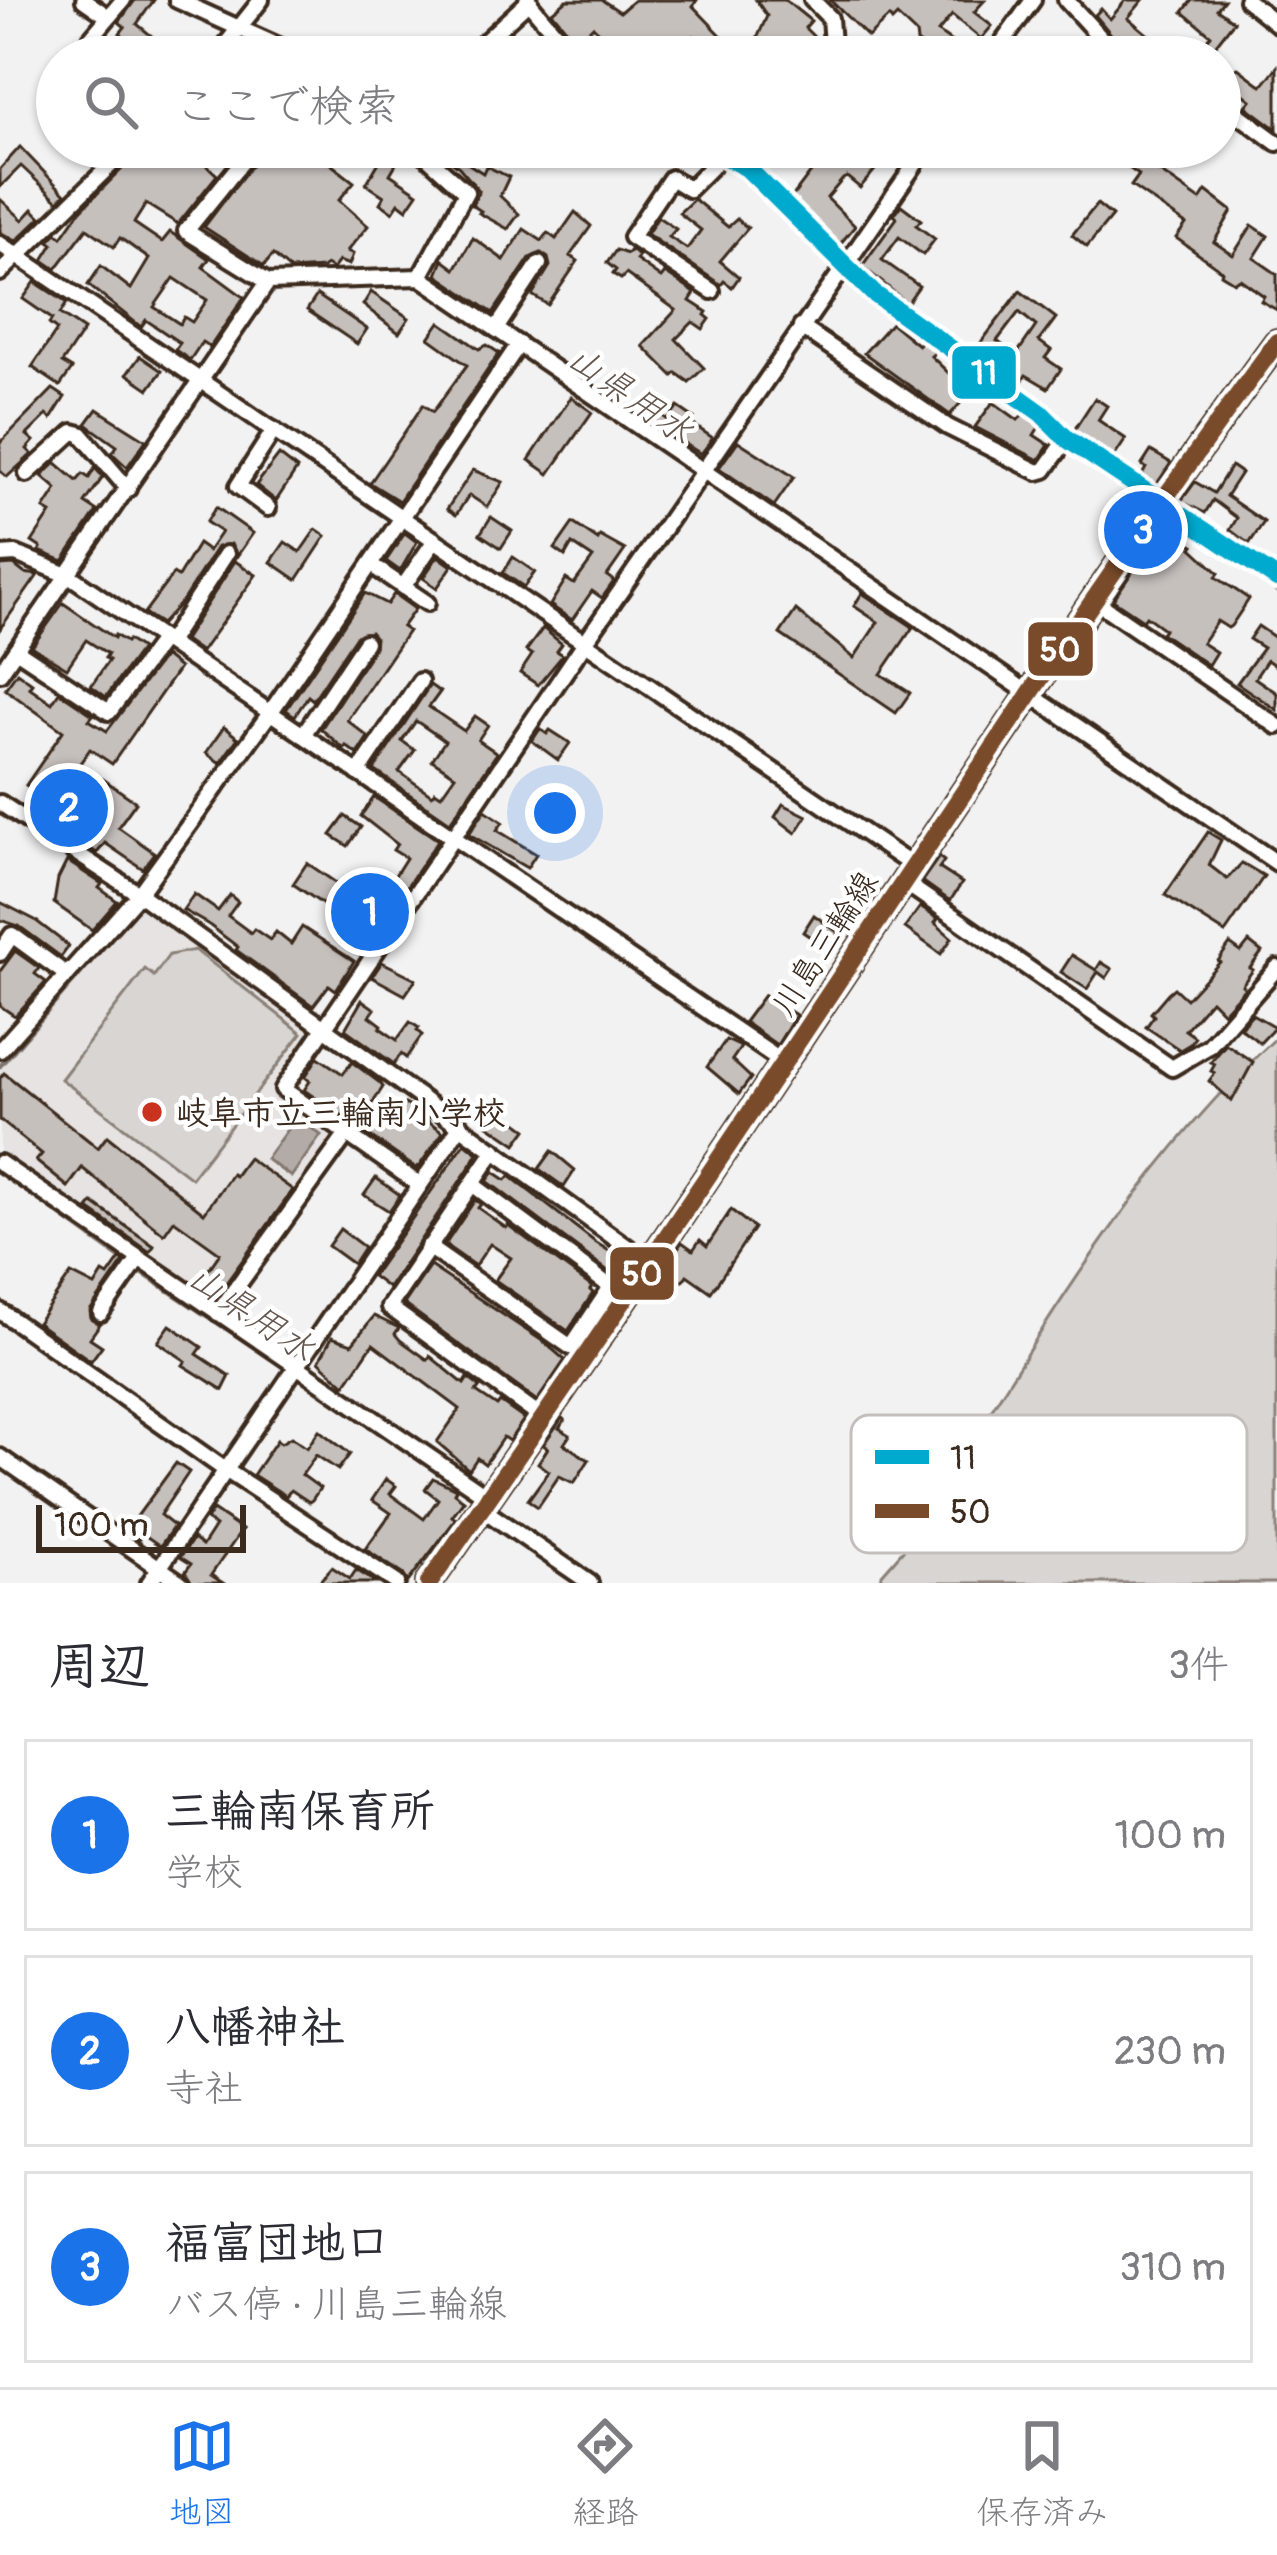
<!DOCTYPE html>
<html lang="ja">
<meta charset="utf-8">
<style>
body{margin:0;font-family:Pangolin,"Klee One",sans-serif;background:#f2f2f3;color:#2b2b33}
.scale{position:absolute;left:36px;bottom:30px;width:210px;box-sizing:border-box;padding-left:12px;border:6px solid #3b2a1e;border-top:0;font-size:33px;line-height:42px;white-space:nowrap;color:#3b2a1e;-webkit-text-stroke:9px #fff;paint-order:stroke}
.you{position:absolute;left:555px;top:813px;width:42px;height:42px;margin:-30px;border:9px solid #fff;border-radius:50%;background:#1a73e8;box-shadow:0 0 0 18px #1a73e833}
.badge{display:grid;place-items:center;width:78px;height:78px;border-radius:50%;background:#1a73e8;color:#fff;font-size:39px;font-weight:700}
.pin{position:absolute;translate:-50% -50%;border:6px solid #fff;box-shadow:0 3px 12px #0006}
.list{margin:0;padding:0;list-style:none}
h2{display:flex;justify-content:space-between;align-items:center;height:156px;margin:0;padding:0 48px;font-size:51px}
h2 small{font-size:39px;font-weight:400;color:#7c7c81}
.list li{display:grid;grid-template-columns:78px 1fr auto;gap:36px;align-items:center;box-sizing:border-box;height:192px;margin:0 24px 24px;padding:0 24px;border:3px solid #e1e1e2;border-radius:0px}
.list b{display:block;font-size:45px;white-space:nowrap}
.list p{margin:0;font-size:39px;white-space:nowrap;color:#7c7c81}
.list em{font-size:39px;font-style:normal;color:#7c7c81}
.icon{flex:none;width:66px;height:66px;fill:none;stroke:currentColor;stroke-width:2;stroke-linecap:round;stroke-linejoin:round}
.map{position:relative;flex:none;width:1277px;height:1583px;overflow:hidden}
.search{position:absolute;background:#fff;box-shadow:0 3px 9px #0004;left:36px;right:36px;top:36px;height:132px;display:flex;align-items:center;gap:30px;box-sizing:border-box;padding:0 42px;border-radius:66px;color:#7c7c81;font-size:45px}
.sheet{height:804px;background:#fff}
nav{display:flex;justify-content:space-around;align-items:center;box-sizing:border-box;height:168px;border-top:3px solid #e1e1e2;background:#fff;font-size:33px;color:#7c7c81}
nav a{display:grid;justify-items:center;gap:6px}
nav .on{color:#1a73e8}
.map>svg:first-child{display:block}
.built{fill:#e6e3e2}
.green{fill:#d8d5d2;stroke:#8a8078;stroke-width:3}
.water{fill:#b2aba7;stroke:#827770;stroke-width:3}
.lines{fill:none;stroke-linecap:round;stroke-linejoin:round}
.stream{stroke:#827770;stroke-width:4.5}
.building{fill:#c6c0bd;stroke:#3b2a1e;stroke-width:3;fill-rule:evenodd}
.street-casing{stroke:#3b2a1e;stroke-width:22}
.primary-casing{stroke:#3b2a1e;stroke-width:30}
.street{stroke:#fff;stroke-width:14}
.primary{stroke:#fff;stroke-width:21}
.bus-1-casing{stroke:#fff;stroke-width:27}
.bus-2-casing{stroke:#fff;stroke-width:27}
.bus-1{stroke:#00a9ce;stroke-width:18}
.bus-2{stroke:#7a4b2a;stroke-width:18}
.poi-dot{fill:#c8321e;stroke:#fff;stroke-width:4.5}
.labels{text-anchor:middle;stroke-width:9;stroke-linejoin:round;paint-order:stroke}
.street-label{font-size:33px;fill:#3b2a1e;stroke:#fff}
.poi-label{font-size:33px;font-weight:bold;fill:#3b2a1e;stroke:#fff;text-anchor:start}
.water-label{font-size:36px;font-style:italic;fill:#65574e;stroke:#fff}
.key{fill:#fff;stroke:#c4bfbc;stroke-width:3}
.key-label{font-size:33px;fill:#3b2a1e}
.line-badge{stroke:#fff;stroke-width:4.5}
.badge-label{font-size:33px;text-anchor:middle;font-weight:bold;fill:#fff}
</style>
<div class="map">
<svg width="1277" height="1583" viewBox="0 0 1277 1583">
<rect width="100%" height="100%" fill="#f3f2f2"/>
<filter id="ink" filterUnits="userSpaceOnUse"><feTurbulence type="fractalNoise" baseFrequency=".00833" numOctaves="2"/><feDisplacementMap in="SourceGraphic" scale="24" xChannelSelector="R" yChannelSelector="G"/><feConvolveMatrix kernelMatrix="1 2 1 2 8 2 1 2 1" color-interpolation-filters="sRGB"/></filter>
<g filter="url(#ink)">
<polygon class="built" points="145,903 304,1021 313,1034 276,1091 333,1133 335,1142 214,1307 0,1157 0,1068"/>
<g class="green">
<polygon points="195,950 302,1033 191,1178 61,1079 145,969 154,976 169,955"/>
<path d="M1277 1037V1583H881L882 1574 948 1499 957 1465C1052 1313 1144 1159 1277 1037Z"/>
</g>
<polygon class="water" points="296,1117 321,1135 291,1177 266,1159"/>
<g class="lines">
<g class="stream">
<polyline points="809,324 949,420 990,441"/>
<polyline points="697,464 799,317"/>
<polyline points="421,501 524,353"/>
<polyline points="1168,514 1277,592"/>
<polyline points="152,890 256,743"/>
<polyline points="0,1066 142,903"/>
<polyline points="0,1172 121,1259 287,1369"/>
<polyline points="297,1375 352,1412"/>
<polyline points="411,1453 474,1496"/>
</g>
</g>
<g class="building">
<polygon points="135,0 154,0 137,24 177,57 140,57 123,43 127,39 120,33 125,27 119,22"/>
<polygon points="567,0 602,0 620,12 634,0 697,0 693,6 742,57 715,57 694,36 680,52 664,37 644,57 624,57 593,26 577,42 552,12"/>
<polygon points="756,0 785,0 811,21 805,28 821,44 810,57 749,57 767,16"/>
<polygon points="830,0 985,0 974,12 992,26 981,39 952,15 938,32 972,57 935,57 917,42 916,34 897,16 892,21 889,17 868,37"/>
<polygon points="1126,0 1143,0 1128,18 1158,43 1146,57 1132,52 1129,56 1095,15 1101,9 1110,19"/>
<polygon points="1192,0 1224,0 1217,9 1234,21 1206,57 1192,57 1211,35 1183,12"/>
<polygon points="1220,61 1232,71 1238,68 1262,86 1277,67 1277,129 1246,106 1251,100 1220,75"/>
<polygon points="20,147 65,194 58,201 21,166 0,187 0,169"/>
<path d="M154 147H199L206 153 200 159 217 175 178 224 146 204 134 223 162 242 170 232 176 236 209 259 203 267 244 297 210 347 202 342 190 360 175 350 180 343 146 320 141 327 88 285 101 266 131 289 149 259 120 238 114 247 87 228 56 269 43 260 53 244 49 241 57 233 62 237 81 210 138 153 143 158ZM174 278 207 300 192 322 184 317 180 324 154 307Z"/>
<polygon points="265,147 278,158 283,150 290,155 297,147 333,147 323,158 354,182 339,200 368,226 347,251 353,254 349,265 339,261 333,269 326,265 323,268 290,270 273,255 264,266 204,227"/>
<polygon points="388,147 403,152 390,174 418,193 407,209 399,203 393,212 380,203 384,196 366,184"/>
<polygon points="433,147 473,147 464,161 483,173 486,166 509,177 500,196 519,214 508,229 479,213 481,211 472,205 479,192 476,187 459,167"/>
<polygon points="830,147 848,147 875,170 860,188 847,177 843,179 827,198 855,226 840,244 792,197"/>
<polygon points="1139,147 1158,147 1149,160 1153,167 1200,200 1206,191 1232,211 1214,242 1233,255 1252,225 1268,236 1254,258 1277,274 1277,310 1261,301 1264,296 1240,279 1234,282 1221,274 1222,271 1176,238 1186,224 1131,186 1139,175 1126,166"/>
<polygon points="0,199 23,220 33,209 41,217 16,241 0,232"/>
<polygon points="694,199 728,227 737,219 748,228 720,261 739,277 732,287 724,281 721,285 647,234 658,217 676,229 669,237 687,249 701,230 679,213"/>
<polygon points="1097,204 1112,216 1087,247 1072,235"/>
<polygon points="901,205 921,220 916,225 935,239 923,255 899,237 882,260 919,286 907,303 862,266 897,218 894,215"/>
<polygon points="575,212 591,226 570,256 578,261 548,305 532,295 550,266 548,258 541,253 530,258 493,313 437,275 443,260 455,269 473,238 504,260 524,229 542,241 548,233 556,239"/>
<polygon points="616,250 627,254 630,250 639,256 636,260 661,278 665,273 695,293 690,301 707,312 705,315 710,319 703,329 693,322 676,339 704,368 689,382 676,373 673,376 643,346 676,310 626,274 621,279 613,274 616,270 607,263"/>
<polygon points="35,282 67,303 60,314 84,330 62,363 72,369 60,386 32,367 57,330 49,324 52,319 23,299"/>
<path d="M1020 291 1056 318 1039 341 1051 350 1045 358 1061 369 1048 388 1026 375 1021 383 976 349ZM1019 312 1036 326 1016 355 997 341Z"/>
<polygon points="371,292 409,318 399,333 363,305"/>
<polygon points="317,295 367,329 357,344 307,310"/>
<polygon points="440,322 479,349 487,345 499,353 399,501 370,483 423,405 433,412 467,365 429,338"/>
<polygon points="891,323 918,345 921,341 936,352 931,356 959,383 967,374 979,382 950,415 864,353"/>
<polygon points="140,356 162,371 149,389 127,374"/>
<polygon points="53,389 65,397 51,419 47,415 27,435 34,441 27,449 32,454 7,477 0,471 0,443"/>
<polygon points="571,397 592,412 549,474 529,460"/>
<polygon points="1095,398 1107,406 1098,420 1126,439 1114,457 1074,430"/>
<polygon points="993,402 1018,420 1023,414 1039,427 1034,435 1049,445 1039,460 975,427"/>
<polygon points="678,407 694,418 691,423 713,438 701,454 653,423 660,414 668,420"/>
<polygon points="97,409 146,440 127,467 112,453 117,446 86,424"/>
<polygon points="738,441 794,477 774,506 719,468"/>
<polygon points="1151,451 1171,463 1156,485 1142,475 1146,468 1142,465"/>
<polygon points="279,455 297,469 276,501 256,485"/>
<polygon points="56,463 77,481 83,474 89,478 95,468 103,477 85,503 97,511 63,561 39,551 41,548 32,542 51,513 44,509 57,489 42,476"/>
<polygon points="1231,466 1241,473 1226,496 1264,522 1249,544 1230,530 1237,518 1213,500 1205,513 1181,501 1195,482 1214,493"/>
<polygon points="473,470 503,482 487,507 469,495 456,515 447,509"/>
<polygon points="1118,503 1135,509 1119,536 1104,523"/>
<polygon points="216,507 253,533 237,556 231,544 217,547 183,600 161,624 144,613 173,574 178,577 198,544 208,551 221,532 206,522"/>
<polygon points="491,517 512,531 501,548 480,534"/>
<polygon points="573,523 598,540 600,536 625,550 607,576 614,581 602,598 592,591 572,620 550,605 566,579 574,584 593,558 572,544 565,556 555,549"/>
<polygon points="316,529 326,536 297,580 271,562 285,542 300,552"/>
<polygon points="1162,529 1194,545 1192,548 1219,573 1216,577 1249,599 1231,626 1228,628 1217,621 1202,643 1216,652 1208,665 1161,633 1164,629 1146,616 1143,620 1113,600"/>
<polygon points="405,533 417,542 400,571 386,561"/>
<polygon points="438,556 452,566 437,588 423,578"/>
<polygon points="513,557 535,572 524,587 503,573"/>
<polygon points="235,561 256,575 201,652 184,640"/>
<polygon points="14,565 24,573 38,575 0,629 0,566"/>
<polygon points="365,593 387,604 394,594 415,609 402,627 408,631 347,720 368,737 357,754 346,746 344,749 321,729 374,648 375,638 370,632 356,636 313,700 308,696 295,716 286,710"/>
<polygon points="862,593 913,627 881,674 910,693 896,713 780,634 796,610 854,658 878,622 854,606"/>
<polygon points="63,603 114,638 115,635 126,642 128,640 141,649 106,697 91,686 109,660 105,658 108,654 86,640 67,668 32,647"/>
<polygon points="1258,626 1277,639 1277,667 1267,660 1255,678 1277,693 1277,710 1237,683 1263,648 1249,639"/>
<polygon points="543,628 562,644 557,651 563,655 538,685 520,673 532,655 526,651"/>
<polygon points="164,656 179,668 112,764 90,749 66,783 57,776 45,798 26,785 63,731 5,689 17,672 32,683 29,687 52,703 59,692 93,715 89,720 107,731"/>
<path d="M430 685 440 692 429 707 464 731 475 716 488 725 478 740 497 753 450 822 374 770ZM416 721 445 741 432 760 455 775 441 795 435 791 432 795 399 772 415 750 402 741Z"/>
<polygon points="224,727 238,738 220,763 206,753"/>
<polygon points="540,729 547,734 550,730 570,743 558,760 532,741"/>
<polygon points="103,779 136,802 118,827 155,853 143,869 105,843 97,853 82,844 98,833 83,821 101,795 95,790"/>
<polygon points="374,797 438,840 372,938 293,884 307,863 361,900 375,880 387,888 406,858 393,850 397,844 361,816"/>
<polygon points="783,804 807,816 796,833 775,817"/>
<polygon points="485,810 503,822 497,830 536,854 527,868 469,834"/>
<polygon points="345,816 361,827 348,846 331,835"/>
<polygon points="1208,832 1221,840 1209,865 1227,879 1242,863 1264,876 1225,933 1165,895"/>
<polygon points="939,857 944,861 939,868 962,883 950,901 922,881"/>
<polygon points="67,861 102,884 99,888 117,901 92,930 54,903 58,879"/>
<polygon points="194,894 218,911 230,895 238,902 228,916 251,933 254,929 270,940 276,932 291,944 302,927 354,961 336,990 329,985 313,1006 236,950 238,947 209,925 183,910"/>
<polygon points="0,902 35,920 69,946 61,957 19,926 0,920"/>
<polygon points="920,907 938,919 935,923 952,938 941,954 905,928"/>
<polygon points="814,915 839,933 828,949 803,932"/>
<polygon points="1249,942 1262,952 1250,968 1253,970 1242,985 1245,988 1223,1012 1211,1000 1185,1030 1195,1037 1190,1044 1180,1050 1146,1027 1154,1016 1151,1013 1168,993 1174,988 1186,999 1220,962 1218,961 1230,944 1241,952"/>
<polygon points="15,951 39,968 35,974 46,982 15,1016 0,1006 0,971"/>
<polygon points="1072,955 1096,970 1101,962 1112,969 1106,978 1098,972 1087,989 1061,972"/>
<polygon points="382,962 416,979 405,995 372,977"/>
<polygon points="764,995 796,1015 777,1045 744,1022"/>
<polygon points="362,1000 375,1009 370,1016 382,1025 380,1028 397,1040 410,1022 419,1028 417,1031 422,1035 406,1058 401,1054 394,1064 345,1029"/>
<polygon points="1252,1014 1275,1027 1260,1043 1240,1028"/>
<polygon points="726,1040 741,1047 732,1060 751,1078 739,1094 707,1067"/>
<polygon points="1226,1044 1253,1062 1232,1101 1209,1081 1215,1073 1211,1071 1215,1064 1211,1062"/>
<polygon points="318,1057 343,1074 352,1062 380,1083 383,1087 367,1112 386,1124 399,1106 402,1108 405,1104 429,1117 427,1120 443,1132 417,1169 304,1090 310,1081 305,1077"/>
<polygon points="4,1073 98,1148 107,1136 204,1213 232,1174 235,1176 248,1158 293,1190 216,1297 198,1285 220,1253 174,1220 164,1234 82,1168 68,1187 36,1161 42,1154 0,1120 0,1078"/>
<polygon points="498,1108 527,1129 516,1144 487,1124"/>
<polygon points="465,1143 478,1153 473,1162 388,1288 372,1276"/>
<polygon points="552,1151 575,1170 564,1187 539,1169"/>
<polygon points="494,1172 506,1180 510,1176 595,1242 630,1264 620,1280 487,1181"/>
<polygon points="376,1178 400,1195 389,1211 364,1195"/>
<polygon points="475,1200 481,1204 478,1208 506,1228 508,1225 592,1287 590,1290 593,1293 568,1331 495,1280 511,1258 490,1244 475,1266 445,1245"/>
<polygon points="93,1203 154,1246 150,1252 88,1209"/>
<polygon points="731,1210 754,1228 711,1292 687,1275 683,1281 664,1268 682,1242 693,1250 700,1240 707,1246"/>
<polygon points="340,1229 364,1247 353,1264 328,1246"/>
<polygon points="120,1259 124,1261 90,1311 91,1319 100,1324 90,1338 102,1346 91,1361 37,1323 71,1274 95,1286 103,1273 108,1276"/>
<polygon points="430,1266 544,1342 565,1360 537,1401 404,1304"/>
<polygon points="374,1316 399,1328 395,1334 400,1340 428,1360 430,1356 464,1384 468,1378 480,1387 476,1392 497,1406 500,1402 524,1419 509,1441 503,1437 485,1464 477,1458 469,1470 437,1442 460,1409 373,1344 345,1385 319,1361 332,1337 352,1344"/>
<polygon points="170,1325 202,1347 197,1354 230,1376 223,1390 183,1365 186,1361 158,1342"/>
<polygon points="562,1418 565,1420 559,1428 570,1435 564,1444 589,1460 574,1483 559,1476 538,1507 528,1500 549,1471 538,1463 548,1448 543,1445"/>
<polygon points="319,1430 350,1454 338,1470 316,1455 302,1475 320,1488 312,1500 309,1502 291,1490 286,1496 253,1475 277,1440 281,1443 291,1437 307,1448"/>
<polygon points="176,1463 189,1472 160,1515 174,1526 160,1546 143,1534 139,1539 127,1530"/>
<polygon points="433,1478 456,1489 454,1493 464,1500 452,1516 456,1519 408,1582 403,1574 365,1549 391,1513 372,1500 386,1479 396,1486 390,1494 424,1519 438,1499 425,1489"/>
<polygon points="213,1510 242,1530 211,1575 223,1583 192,1583 185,1572 191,1564 180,1557 193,1539 202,1546 215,1526 206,1520"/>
<polygon points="332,1567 350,1579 356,1570 377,1583 318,1583"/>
</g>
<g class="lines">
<g class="street-casing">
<g id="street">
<polyline points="84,0 107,16"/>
<polyline points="177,0 303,57"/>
<polyline points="527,0 575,57"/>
<polyline points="812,0 830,18 832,44 843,57"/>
<polyline points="1066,0 1118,57"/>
<polyline points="1247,0 1277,24"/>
<polyline points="99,57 91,38 123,0"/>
<polyline points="216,57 261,0"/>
<polyline points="468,57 530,0"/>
<polyline points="992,57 1033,0"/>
<polyline points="1220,101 1277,143"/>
<polyline points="254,147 186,231 268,282"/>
<polyline points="416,147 466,192 420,277"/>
<polyline points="707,147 747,168 873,293 1041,413 1067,439 1277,579"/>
<polyline points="747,168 761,147"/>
<polyline points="0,244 913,866"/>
<polyline points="0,273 129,147"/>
<polyline points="712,291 631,237 671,178 689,189 723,155"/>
<polyline points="801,327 948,427 1038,472 1045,470 1067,439"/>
<polyline points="496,329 539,264"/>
<polyline points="27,474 73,432 81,434 128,489"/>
<polyline points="268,508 238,486 274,430"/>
<polyline points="0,555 16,554 70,576 784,1063"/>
<polyline points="380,571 427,603"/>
<polyline points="403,587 435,540"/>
<polyline points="1094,600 1277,726"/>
<polyline points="168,643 226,554"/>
<polyline points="16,650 109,712 162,640"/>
<polyline points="0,673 268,282 420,277 1277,863"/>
<polyline points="303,735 365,642"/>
<polyline points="358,773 420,681"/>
<polyline points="0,803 139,894 648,1262"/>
<polyline points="904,882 1172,1068 1209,1046 1277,968"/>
<polyline points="0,953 12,935 67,975"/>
<polyline points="0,1050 139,894 270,713 519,344"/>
<polyline points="347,1134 420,1185"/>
<polyline points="495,1150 389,1307 542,1418"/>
<polyline points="0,1163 488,1497"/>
<polyline points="428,1247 571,1347 611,1287 472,1184"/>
<polyline points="0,1311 224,1469 397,1583"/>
<polyline points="101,1313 139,1259"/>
<polyline points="218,1313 347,1134 283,1089 586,641 927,147"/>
<polyline points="0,1457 181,1583"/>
<polyline points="481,1508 590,1583"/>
<polyline points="149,1583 461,1125"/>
</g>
</g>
<g class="primary-casing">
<path id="primary" d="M429 1583C550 1410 669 1235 786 1059 947 818 1105 575 1277 342"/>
</g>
<use href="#street" class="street"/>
<use href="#primary" class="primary"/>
<g class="bus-1-casing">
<polyline id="bus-1" points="707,147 747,168 873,293 1041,413 1067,439 1277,579"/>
</g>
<g class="bus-2-casing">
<path id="bus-2" d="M429 1583C550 1410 669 1235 786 1059 947 818 1105 575 1277 342"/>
</g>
<use href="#bus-1" class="bus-1"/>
<use href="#bus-2" class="bus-2"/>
</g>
</g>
<circle class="poi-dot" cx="152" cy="1112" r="12"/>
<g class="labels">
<g class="street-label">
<text transform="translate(824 943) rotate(-57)" y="12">川島三輪線</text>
</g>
<g class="poi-label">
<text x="176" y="1124">岐阜市立三輪南小学校</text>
</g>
<g class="water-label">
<text transform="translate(631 394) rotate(35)" y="13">山県用水</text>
<text transform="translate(252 1312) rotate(34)" y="13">山県用水</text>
</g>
</g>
<rect x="851" y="1415" width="396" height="138" rx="18" class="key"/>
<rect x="875" y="1450" width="54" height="14" fill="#00a9ce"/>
<rect x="875" y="1504" width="54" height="14" fill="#7a4b2a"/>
<g class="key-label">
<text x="950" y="1469">11</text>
<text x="950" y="1523">50</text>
</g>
<g class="line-badge">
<rect x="950" y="344" width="68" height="57" rx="12" fill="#00a9ce"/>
<rect x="1026" y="620" width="69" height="58" rx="12" fill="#7a4b2a"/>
<rect x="608" y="1245" width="68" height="57" rx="12" fill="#7a4b2a"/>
</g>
<g class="badge-label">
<text x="984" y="384">11</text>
<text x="1060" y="661">50</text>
<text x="642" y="1285">50</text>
</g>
</svg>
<div class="scale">100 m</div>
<div class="you"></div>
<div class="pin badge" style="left:370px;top:912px">1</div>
<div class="pin badge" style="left:69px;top:808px">2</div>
<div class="pin badge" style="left:1143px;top:530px">3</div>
<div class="search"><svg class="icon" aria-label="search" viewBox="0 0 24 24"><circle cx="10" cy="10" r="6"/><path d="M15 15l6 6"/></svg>ここで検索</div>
</div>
<section class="sheet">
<h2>周辺<small>3件</small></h2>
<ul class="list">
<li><span class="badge">1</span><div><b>三輪南保育所</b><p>学校</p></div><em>100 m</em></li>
<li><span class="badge">2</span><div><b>八幡神社</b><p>寺社</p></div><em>230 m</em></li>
<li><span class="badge">3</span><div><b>福富団地口</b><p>バス停 · 川島三輪線</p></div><em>310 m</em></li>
</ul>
</section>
<nav>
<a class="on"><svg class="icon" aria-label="map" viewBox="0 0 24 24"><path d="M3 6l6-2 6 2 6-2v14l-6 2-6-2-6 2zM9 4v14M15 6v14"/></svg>地図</a>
<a><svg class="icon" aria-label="directions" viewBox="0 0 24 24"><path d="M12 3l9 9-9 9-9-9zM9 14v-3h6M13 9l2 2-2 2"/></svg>経路</a>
<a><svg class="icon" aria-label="saved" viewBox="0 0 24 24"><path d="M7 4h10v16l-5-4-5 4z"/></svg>保存済み</a>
</nav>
